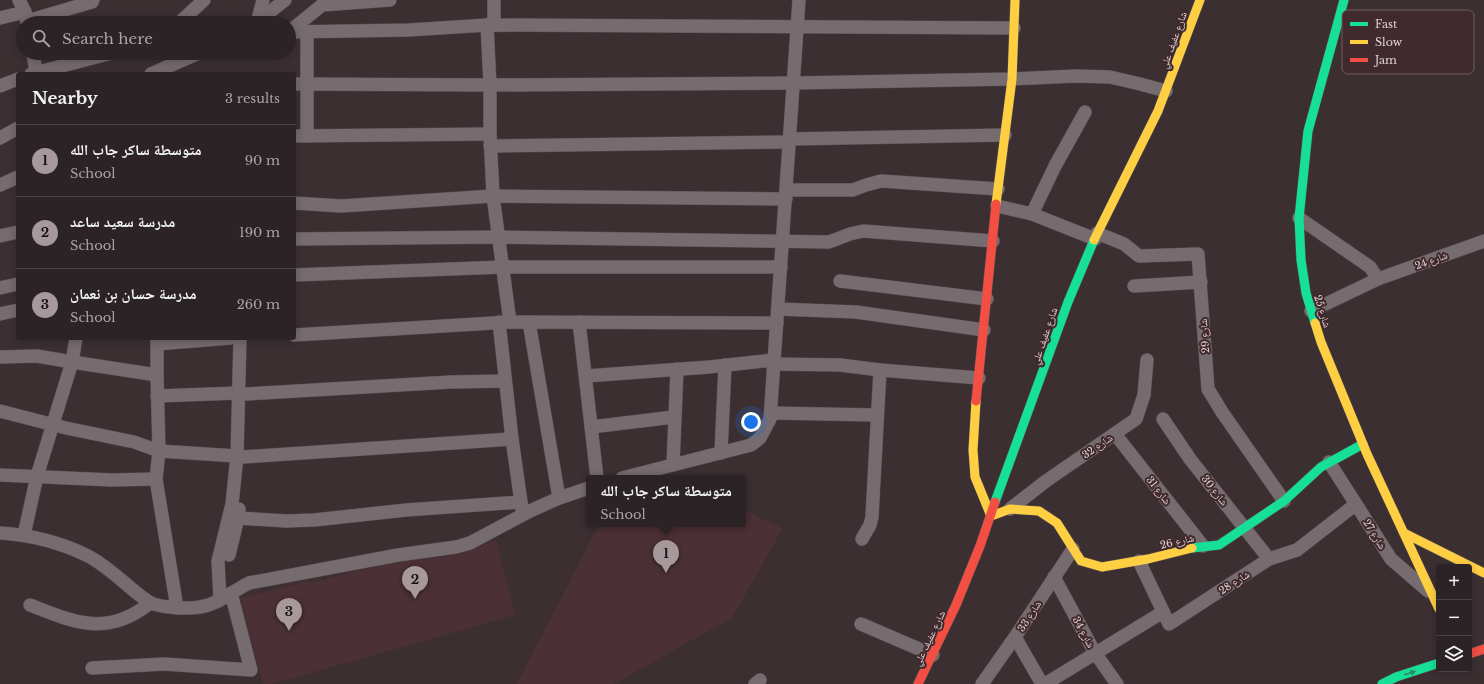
<!DOCTYPE html>
<meta charset="utf-8">
<style>
body{margin:0;font-family:"Libre Baskerville","Noto Naskh Arabic",serif;background:#342b2e;color:#f1f3f6}
.controls{position:absolute;right:12px;bottom:12px;display:grid;overflow:hidden;border-radius:4px;box-shadow:0 2px 10px #0003}
.controls button{width:36px;height:36px;display:grid;place-items:center;padding:0;border:0;border-bottom:1px solid #484043;background:#2c2326;color:#f1f3f6;font:20px sans-serif}
.you{position:absolute;left:751px;top:422px;width:14px;height:14px;margin:-10px;border:3px solid #fff;border-radius:50%;background:#1a73e8;box-shadow:0 0 0 6px #1a73e833}
.badge{display:grid;place-items:center;width:26px;height:26px;border-radius:50%;background:#a6989b;color:#111;font-size:13px;font-weight:700}
.pin{position:absolute;translate:-50% -33px;filter:drop-shadow(0 1px 2px #0008)}
.pin::after{content:'';position:absolute;top:21px;width:14px;height:12px;background:inherit;clip-path:polygon(0 0,100% 0,50% 100%)}
.popup{position:absolute;left:586px;top:475px;width:160px;height:52px;box-sizing:border-box;display:grid;place-content:center;border-radius:4px;background:#2c2326;filter:drop-shadow(0 1px 3px #0005);font-size:13px;white-space:nowrap;color:#a6a4a7}
.popup b{font-size:15px;color:#f1f3f6}
.popup::after{content:'';position:absolute;left:50%;top:100%;margin-left:-8px;border:8px solid transparent;border-top-color:#2c2326}
.list{margin:0;padding:0;list-style:none}
h2{display:flex;justify-content:space-between;align-items:center;height:52px;margin:0;padding:0 16px;font-size:17px}
h2 small{font-size:13px;font-weight:400;color:#a6a4a7}
.list li{display:grid;grid-template-columns:26px 1fr auto;gap:12px;align-items:center;box-sizing:border-box;height:72px;padding:0 16px;border-top:1px solid #484043}
.list b{display:block;font-size:15px;white-space:nowrap}
.list p{margin:0;font-size:13px;white-space:nowrap;color:#a6a4a7}
.list em{font-size:13px;font-style:normal;color:#a6a4a7}
.icon{flex:none;width:22px;height:22px;fill:none;stroke:currentColor;stroke-width:2;stroke-linecap:round;stroke-linejoin:round}
.map{position:relative;flex:none;width:1484px;height:684px;overflow:hidden}
.search{position:absolute;background:#2c2326;box-shadow:0 2px 10px #0003;left:16px;top:16px;width:280px;height:44px;display:flex;align-items:center;gap:10px;box-sizing:border-box;padding:0 14px;border-radius:22px;color:#a6a4a7;font-size:15px}
.panel{position:absolute;background:#2c2326;box-shadow:0 2px 10px #0003;left:16px;top:72px;width:280px;height:268px;border-radius:4px}
.map>svg:first-child{display:block}
.built{fill:#4b3035}
.lines{fill:none;stroke-linecap:round;stroke-linejoin:round}
.street-casing{stroke:#574c4f;stroke-width:14}
.fast-casing{stroke:#574c4f;stroke-width:10}
.slow-casing{stroke:#574c4f;stroke-width:10}
.jam-casing{stroke:#574c4f;stroke-width:10}
.street{stroke:#766b6e;stroke-width:13}
.fast{stroke:#16e098;stroke-width:9}
.slow{stroke:#ffcf43;stroke-width:9}
.jam{stroke:#f24e42;stroke-width:9}
.oneway{fill:#2b8563}
.labels{text-anchor:middle;stroke-width:4;stroke-linejoin:round;paint-order:stroke}
.street-label{font-size:10px;fill:#e0d1d3;stroke:#402a2e}
.key{fill:#402a2e;stroke:#705c60;stroke-width:1}
.key-label{font-size:11px;fill:#e0d1d3}
</style>
<div class="map">
<svg width="1484" height="684" viewBox="0 0 1484 684">
<rect width="100%" height="100%" fill="#3b2f32"/>
<g class="built">
<polygon points="743,510 783,528 732,618 614,684 517,684 599,524 743,524"/>
<polygon points="496,540 515,615 272,684 263,684 240,598 307,581 315,582 389,563 457,555"/>
</g>
<g class="lines">
<g class="street-casing">
<g id="street">
<polyline points="19,0 25,12 27,21"/>
<polyline points="494,0 494,25"/>
<polyline points="0,18 25,12"/>
<polyline points="27,21 92,2 93,0"/>
<polyline points="257,22 285,0"/>
<polyline points="179,23 204,0"/>
<polyline points="257,23 263,0"/>
<polyline points="487,25 490,85 490,134 493,196 510,322"/>
<polyline points="289,32 409,30 487,25 1014,28"/>
<polyline points="289,32 322,5 390,0"/>
<polyline points="307,32 307,136"/>
<polyline points="33,53 36,72"/>
<polyline points="31,74 112,53"/>
<polyline points="151,74 199,53"/>
<polyline points="294,84 490,85 794,83 1012,79 1076,76 1110,77 1140,84 1166,91"/>
<polyline points="0,86 18,79"/>
<polyline points="294,136 490,134"/>
<polyline points="0,138 18,128"/>
<polyline points="790,139 1005,135"/>
<polyline points="490,146 790,142"/>
<polyline points="0,185 18,177"/>
<polyline points="787,190 853,190 866,185 881,181 998,189"/>
<polyline points="294,203 341,206 493,196 786,199"/>
<polyline points="997,206 1032,214 1095,239"/>
<polyline points="1032,214 1055,166 1085,112"/>
<polyline points="1299,218 1370,267 1378,279 1311,311"/>
<polyline points="1097,233 1124,244 1139,256 1198,254 1208,389 1222,412 1284,501"/>
<polyline points="0,236 18,232"/>
<polyline points="294,239 499,237 829,242 850,234 863,231 993,241"/>
<polyline points="294,275 503,267 781,267"/>
<polyline points="1378,279 1484,241"/>
<polyline points="840,281 987,299"/>
<polyline points="1134,286 1201,282"/>
<polyline points="0,288 18,284"/>
<polyline points="778,309 856,312 984,330"/>
<polyline points="0,314 18,310"/>
<polyline points="499,322 512,439 522,509"/>
<polyline points="529,322 559,498"/>
<polyline points="579,322 597,478"/>
<polyline points="294,335 510,322 777,323"/>
<polyline points="157,338 157,375 159,451 156,479 177,608"/>
<polyline points="157,344 231,338"/>
<polyline points="0,357 37,356 72,362 157,375"/>
<polyline points="774,364 840,365 880,370 979,378"/>
<polyline points="586,376 709,367 774,360"/>
<polyline points="246,394 451,382 505,381"/>
<polyline points="157,396 238,393"/>
<polyline points="0,411 66,428 134,442 159,451 237,456"/>
<polyline points="771,413 877,415"/>
<polyline points="1163,419 1190,459 1269,559"/>
<polyline points="591,427 674,417"/>
<polyline points="1115,434 1203,546"/>
<polyline points="721,453 725,365"/>
<polyline points="243,457 512,439"/>
<polyline points="1329,462 1391,559 1428,591"/>
<polyline points="673,465 677,369"/>
<polyline points="0,475 112,480 156,479"/>
<polyline points="622,478 751,445 760,438 770,419 799,0"/>
<polyline points="1010,509 1046,481 1136,419 1144,395 1147,360"/>
<polyline points="238,518 286,521 314,520 406,510 521,502"/>
<path d="M0 533C31 535 60 542 88 556 111 568 128 588 149 602 159 608 189 609 200 607 219 604 233 591 249 583L398 555 456 547 470 543 530 511 559 498 589 488"/>
<polyline points="24,535 37,476 72,362 76,338"/>
<polyline points="862,539 870,525 872,517 880,370"/>
<polyline points="229,555 238,518 239,509"/>
<polyline points="1139,561 1169,624 1269,559 1297,550 1356,504"/>
<polyline points="1054,577 1095,653 1117,684"/>
<polyline points="220,600 218,561 232,504 237,456 240,338"/>
<path d="M30 605C75 623 108 637 150 603"/>
<polyline points="861,624 933,655"/>
<polyline points="92,668 164,664 251,670 231,593"/>
<polyline points="755,684 760,680"/>
<polyline points="982,684 1015,637"/>
<polyline points="1042,684 1015,637 1073,549"/>
<polyline points="1045,684 1163,612"/>
</g>
</g>
<g class="fast-casing">
<g id="fast">
<polyline points="1315,323 1306,293 1301,260 1299,218 1308,131 1344,0"/>
<polyline points="995,502 1068,302 1094,240"/>
<polyline points="1192,548 1219,545 1284,501 1321,467 1363,444"/>
<polyline points="1382,684 1396,677 1439,663"/>
</g>
</g>
<g class="slow-casing">
<g id="slow">
<polyline points="996,204 1012,79 1015,0"/>
<polyline points="1094,240 1158,111 1200,0"/>
<polyline points="1315,323 1321,342 1367,454 1439,609"/>
<polyline points="976,401 973,450 975,477 991,516 1010,509 1039,511 1057,523 1081,561 1102,567 1148,559 1192,548"/>
<polyline points="1404,533 1484,573"/>
</g>
</g>
<g class="jam-casing">
<g id="jam">
<polyline points="976,401 996,204"/>
<polyline points="1469,654 1484,649"/>
<polyline points="918,684 956,605 980,546 995,502"/>
</g>
</g>
<use href="#street" class="street"/>
<use href="#fast" class="fast"/>
<use href="#slow" class="slow"/>
<use href="#jam" class="jam"/>
</g>
<defs><path id="oneway-solid" d="M-6-.8H1V-3.2L6.5 0L1 3.2V.8H-6Z"/></defs>
<use class="oneway" href="#oneway-solid" transform="translate(1410 673) rotate(-18)"/>
<g class="labels">
<g class="street-label">
<text transform="translate(1173 40) rotate(-70)" y="4">شارع عفيف علي</text>
<text transform="translate(1431 260) rotate(-20)" y="4">شارع 24</text>
<text transform="translate(1323 311) rotate(72)" y="4">شارع 25</text>
<text transform="translate(1044 336) rotate(-71)" y="4">شارع عفيف علي</text>
<text transform="translate(1204 336) rotate(-94)" y="4">شارع 29</text>
<text transform="translate(1097 446) rotate(-35)" y="4">شارع 32</text>
<text transform="translate(1159 490) rotate(52)" y="4">شارع 31</text>
<text transform="translate(1215 490) rotate(52)" y="4">شارع 30</text>
<text transform="translate(1375 534) rotate(58)" y="4">شارع 27</text>
<text transform="translate(1177 541) rotate(-13)" y="4">شارع 26</text>
<text transform="translate(1234 582) rotate(-33)" y="4">شارع 28</text>
<text transform="translate(1029 616) rotate(-57)" y="4">شارع 33</text>
<text transform="translate(1084 632) rotate(61)" y="4">شارع 34</text>
<text transform="translate(929 638) rotate(-64)" y="4">شارع عفيف علي</text>
</g>
</g>
<rect x="1342" y="10" width="132" height="64" rx="6" class="key"/>
<rect x="1350" y="22" width="18" height="4" fill="#16e098"/>
<rect x="1350" y="40" width="18" height="4" fill="#ffcf43"/>
<rect x="1350" y="58" width="18" height="4" fill="#f24e42"/>
<g class="key-label">
<text x="1375" y="28">Fast</text>
<text x="1375" y="46">Slow</text>
<text x="1375" y="64">Jam</text>
</g>
</svg>
<div class="controls">
<button>+</button>
<button>−</button>
<button><svg class="icon" aria-label="layers" viewBox="0 0 24 24"><path d="M12 4l9 5-9 5-9-5zM3 14l9 5 9-5"/></svg></button>
</div>
<div class="you"></div>
<div class="pin badge" style="left:666px;top:573px">1</div>
<div class="popup"><b>متوسطة ساكر جاب الله</b>School</div>
<div class="pin badge" style="left:415px;top:599px">2</div>
<div class="pin badge" style="left:289px;top:631px">3</div>
<div class="search"><svg class="icon" aria-label="search" viewBox="0 0 24 24"><circle cx="10" cy="10" r="6"/><path d="M15 15l6 6"/></svg>Search here</div>
<section class="panel">
<h2>Nearby<small>3 results</small></h2>
<ul class="list">
<li><span class="badge">1</span><div><b>متوسطة ساكر جاب الله</b><p>School</p></div><em>90 m</em></li>
<li><span class="badge">2</span><div><b>مدرسة سعيد ساعد</b><p>School</p></div><em>190 m</em></li>
<li><span class="badge">3</span><div><b>مدرسة حسان بن نعمان</b><p>School</p></div><em>260 m</em></li>
</ul>
</section>
</div>
